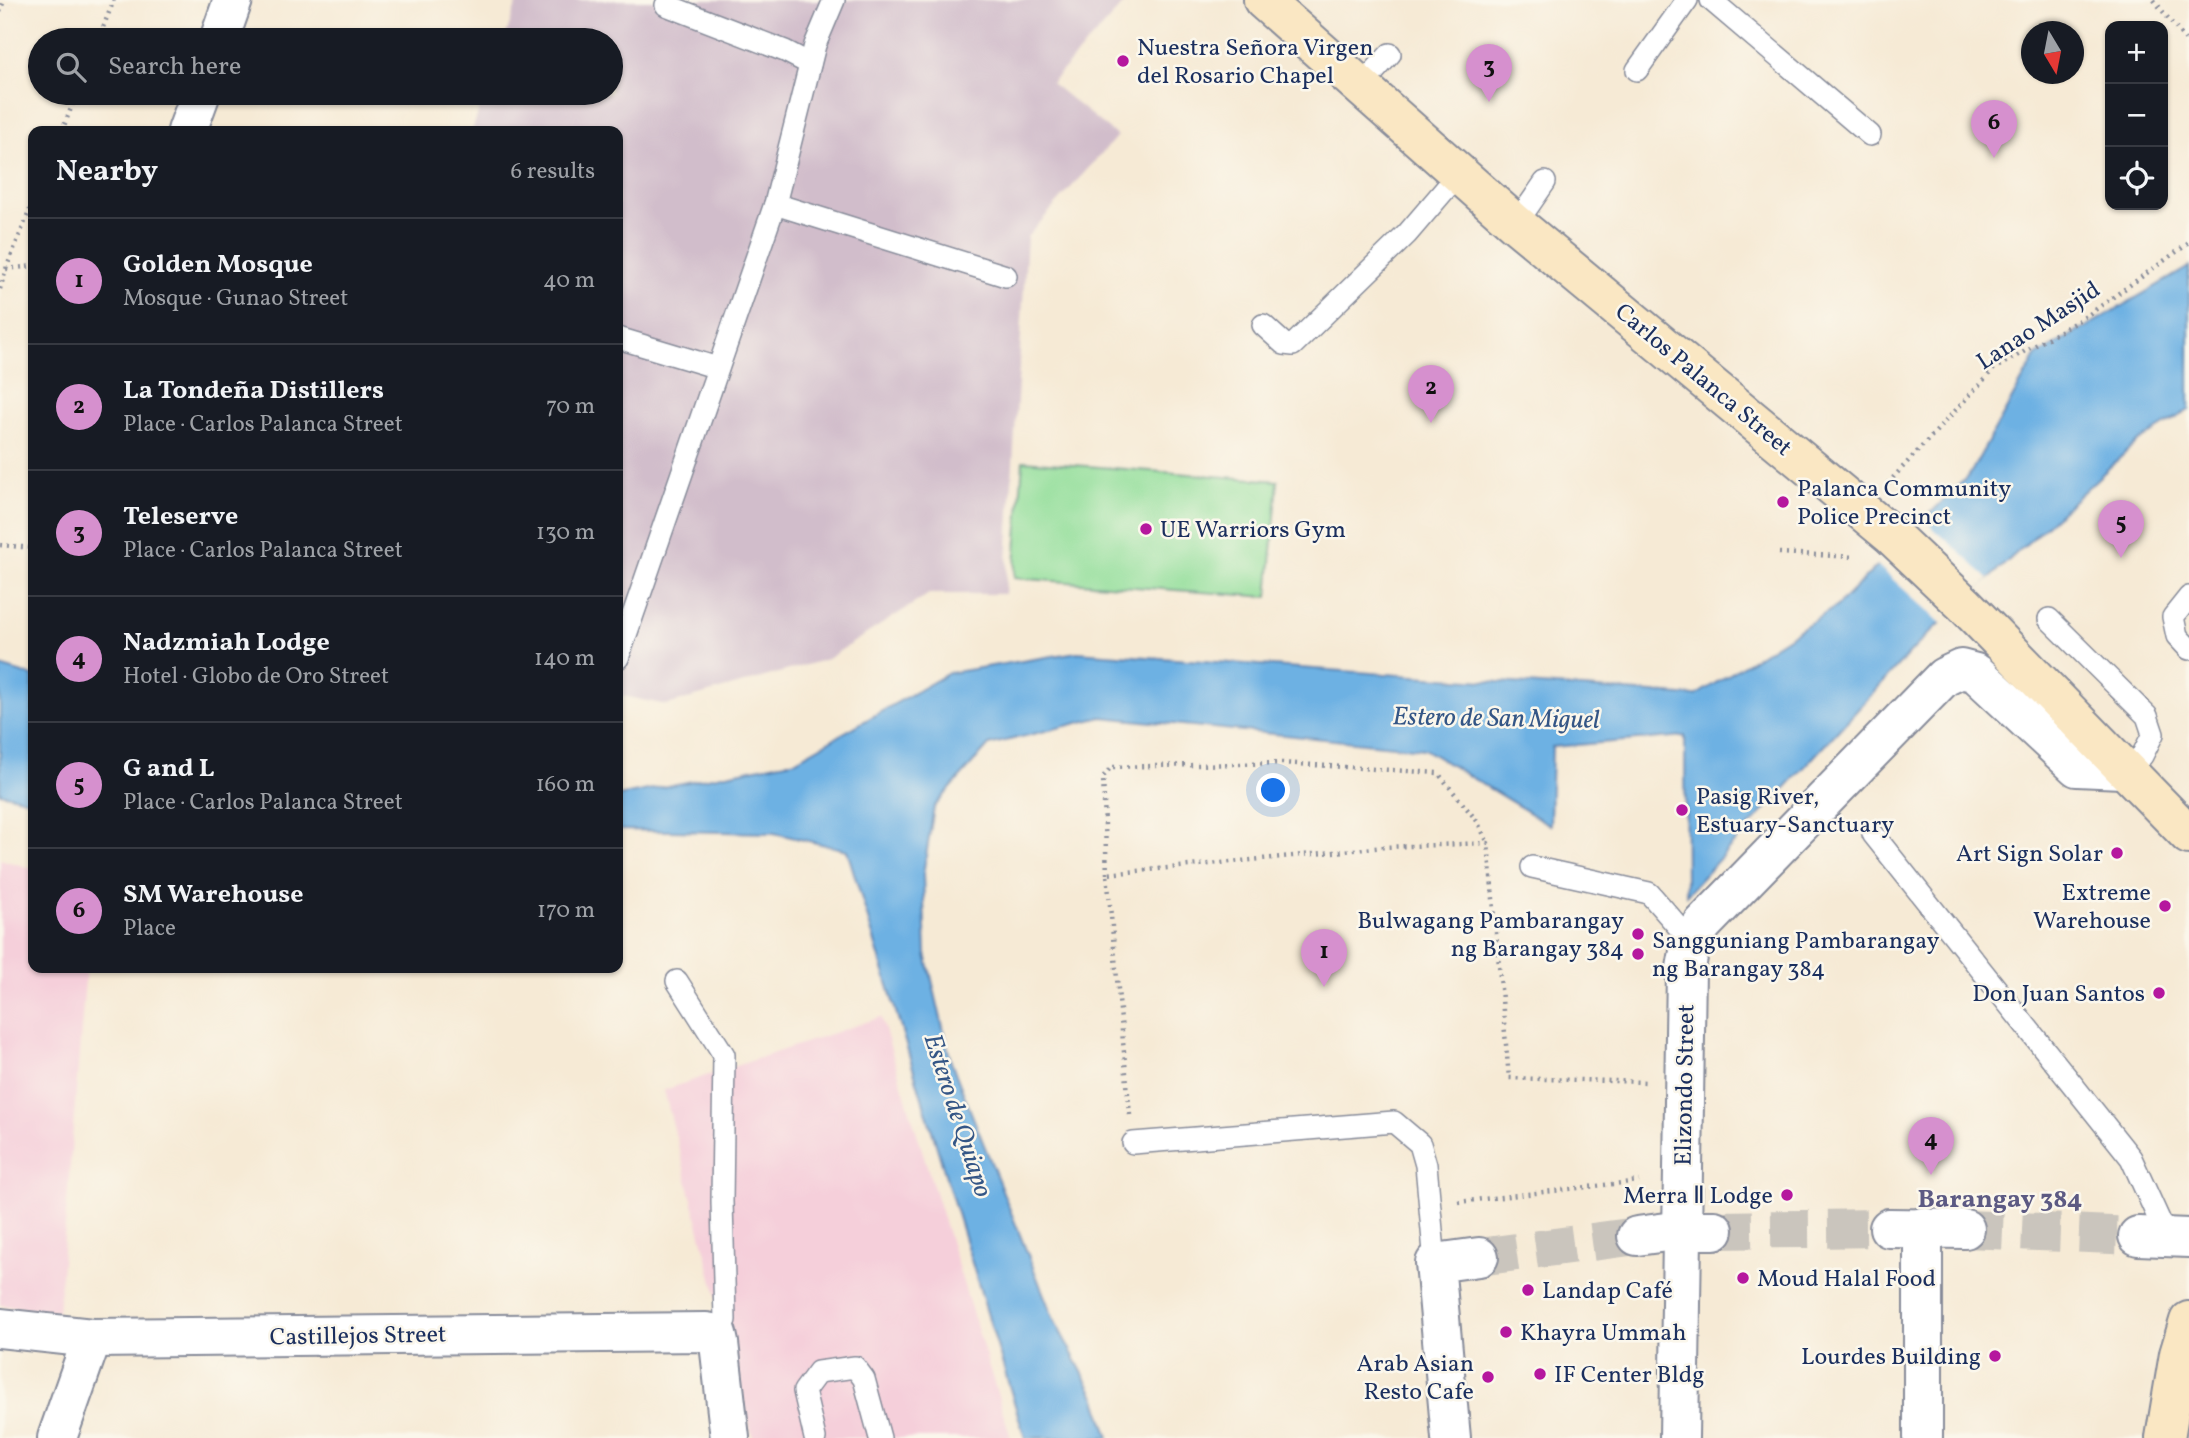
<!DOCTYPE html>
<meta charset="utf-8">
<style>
body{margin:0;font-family:Vollkorn,serif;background:#20242c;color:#f1f3f6}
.controls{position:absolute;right:21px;top:21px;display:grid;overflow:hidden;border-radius:14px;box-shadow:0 2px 5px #0004}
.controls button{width:63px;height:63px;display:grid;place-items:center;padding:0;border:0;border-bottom:2px solid #363941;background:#171b24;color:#f1f3f6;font:35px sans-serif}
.compass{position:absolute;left:2021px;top:21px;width:63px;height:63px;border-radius:50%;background:#171b24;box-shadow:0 2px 5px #0004;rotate:170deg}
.you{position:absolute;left:1274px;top:791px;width:24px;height:24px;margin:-18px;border:5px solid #fff;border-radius:50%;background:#1a73e8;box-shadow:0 0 0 10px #1a73e833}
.badge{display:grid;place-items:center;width:46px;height:46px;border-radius:50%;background:#d690ce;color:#111;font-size:23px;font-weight:700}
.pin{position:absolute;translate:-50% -58px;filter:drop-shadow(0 2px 4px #0008)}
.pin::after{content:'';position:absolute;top:37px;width:24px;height:21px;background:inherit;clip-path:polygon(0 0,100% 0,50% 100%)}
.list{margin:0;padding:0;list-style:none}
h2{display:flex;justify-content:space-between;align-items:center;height:91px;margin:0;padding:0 28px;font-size:30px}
h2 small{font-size:23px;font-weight:400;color:#9ea1a6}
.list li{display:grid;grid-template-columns:46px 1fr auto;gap:21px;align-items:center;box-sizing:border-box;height:126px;padding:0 28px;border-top:2px solid #363941}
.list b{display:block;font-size:26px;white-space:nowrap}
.list p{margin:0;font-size:23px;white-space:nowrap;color:#9ea1a6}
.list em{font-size:23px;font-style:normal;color:#9ea1a6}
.icon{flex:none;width:38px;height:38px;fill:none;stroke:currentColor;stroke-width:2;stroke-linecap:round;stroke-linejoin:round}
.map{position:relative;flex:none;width:2189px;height:1438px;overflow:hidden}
.search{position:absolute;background:#171b24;box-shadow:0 2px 5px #0004;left:28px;top:28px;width:595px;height:77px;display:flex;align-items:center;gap:18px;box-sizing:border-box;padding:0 24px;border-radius:38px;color:#9ea1a6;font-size:26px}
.panel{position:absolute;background:#171b24;box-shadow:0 2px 5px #0004;left:28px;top:126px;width:595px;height:847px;border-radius:14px}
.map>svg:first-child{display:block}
.built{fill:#f5cfda}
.industrial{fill:#d1bdcb}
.green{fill:#92de9a;stroke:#56867c;stroke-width:2}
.water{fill:#6db1e3;stroke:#4470a0;stroke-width:2}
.pier{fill:#f6ead5}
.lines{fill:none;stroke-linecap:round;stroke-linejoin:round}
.street-tunnel{stroke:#cac5bd;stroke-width:38;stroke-dasharray:38 19;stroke-linecap:butt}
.lane-casing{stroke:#888c9a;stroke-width:24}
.street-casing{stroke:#888c9a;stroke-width:42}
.secondary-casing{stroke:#888c9a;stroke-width:42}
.path{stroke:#888c9a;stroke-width:4.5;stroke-dasharray:2 5;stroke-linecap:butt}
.lane{stroke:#fff;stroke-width:21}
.street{stroke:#fff;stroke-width:38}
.secondary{stroke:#fae7c3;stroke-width:38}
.poi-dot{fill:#b5179e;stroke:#fbf7ec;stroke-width:2.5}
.labels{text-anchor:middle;stroke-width:5;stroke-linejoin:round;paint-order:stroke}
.poi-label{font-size:24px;fill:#1b2f5e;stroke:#fbf7ec;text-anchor:start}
.street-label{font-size:24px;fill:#1b2f5e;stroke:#fbf7ec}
.water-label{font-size:26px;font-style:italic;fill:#345686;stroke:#fbf7ec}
.neighbourhood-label{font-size:26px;font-weight:bold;fill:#5c5a83;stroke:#fbf7ec}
</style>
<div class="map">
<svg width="2189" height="1438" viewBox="0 0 2189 1438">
<rect width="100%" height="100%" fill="#fbf7ec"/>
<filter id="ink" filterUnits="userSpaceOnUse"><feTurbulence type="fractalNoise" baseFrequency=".0143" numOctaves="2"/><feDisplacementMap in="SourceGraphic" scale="14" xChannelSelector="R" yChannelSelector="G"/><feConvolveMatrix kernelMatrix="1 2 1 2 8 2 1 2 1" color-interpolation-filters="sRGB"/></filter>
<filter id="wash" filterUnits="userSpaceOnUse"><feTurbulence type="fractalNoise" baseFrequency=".00686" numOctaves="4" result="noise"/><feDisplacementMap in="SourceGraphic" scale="28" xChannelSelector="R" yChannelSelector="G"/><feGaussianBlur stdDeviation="1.57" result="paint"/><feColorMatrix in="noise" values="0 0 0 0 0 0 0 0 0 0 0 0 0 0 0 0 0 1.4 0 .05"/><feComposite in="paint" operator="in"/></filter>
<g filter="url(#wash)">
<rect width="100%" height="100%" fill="#f6ead5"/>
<g class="built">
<polygon points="0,859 33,869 33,968 86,968 58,1312 0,1305"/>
<polygon points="881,1017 1011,1438 753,1438 664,1090"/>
</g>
<polygon class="industrial" points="518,0 1127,0 1051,83 1117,136 1027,237 1005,594 929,594 827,659 667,705 618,695 618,131 472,131 485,93 611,93 611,40 504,40"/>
<polygon class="green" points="1023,461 1278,481 1268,597 1014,578"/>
<g class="water">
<polygon points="2189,267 2189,410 2137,442 1921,641 1686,895 1685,736 1552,747 1550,825 1424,749 1102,717 989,745 934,807 923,874 926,954 951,1062 1054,1320 1095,1396 1109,1438 1025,1438 847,850 774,833 618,830 618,796 796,760 949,673 1077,652 1695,696 1837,606 1970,474 2036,356"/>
<polygon points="0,666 33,676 33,801 0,793"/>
</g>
<polygon class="pier" points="1921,517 1989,579 1943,625 1875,563"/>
</g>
<g filter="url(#ink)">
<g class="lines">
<g class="street-tunnel">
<polyline points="1965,1229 2138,1236"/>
<polyline points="1714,1230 1889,1228"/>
<polyline points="1479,1257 1637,1236"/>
</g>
<g class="lane-casing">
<g id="lane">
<polyline points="1711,0 1870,135"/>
<polyline points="666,5 785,51 810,64"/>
<polyline points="1637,70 1687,0"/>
<polyline points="1362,85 1390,54"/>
<polyline points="775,204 1006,276"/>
<polyline points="1516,224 1545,182"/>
<polyline points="1263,325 1284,344 1293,345 1407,234 1460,172"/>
<polyline points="618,338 718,368"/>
<polyline points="2189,597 2173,617 2177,636 2189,649"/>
<polyline points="2049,619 2147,716 2153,734 2142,756 2122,769"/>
<polyline points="618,658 775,204 815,45 834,0"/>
<polyline points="1873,834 2131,1158 2167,1237"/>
<polyline points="1532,867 1649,893 1691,941"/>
<polyline points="677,981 724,1055 722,1201 725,1320 717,1334"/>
<polyline points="1133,1143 1394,1122 1420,1144 1426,1165 1435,1263"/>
<polyline points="815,1438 804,1391 818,1372 855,1367 864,1379 880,1438"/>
</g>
</g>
<g class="street-casing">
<g id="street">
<polyline points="219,40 233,0"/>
<polyline points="187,131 201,93"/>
<polyline points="1889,1228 1965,1229"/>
<polyline points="1637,1236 1682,1230 1714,1230"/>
<polyline points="2138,1236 2189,1238"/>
<polyline points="0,1328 92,1338 706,1332 717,1334 719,1343 730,1438"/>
<polyline points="57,1438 92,1338"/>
<polyline points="1451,1438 1435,1263 1479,1257"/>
<polyline points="1679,1438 1686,968 1691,941 1703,924 1944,677 1961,669 1976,673 2077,767 2122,769"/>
<polyline points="1923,1438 1923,1227"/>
</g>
</g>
<g class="secondary-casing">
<g id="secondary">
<polyline points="1263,0 1516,224 1890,534 1965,605 2189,835"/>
<polyline points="2165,1438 2179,1354 2189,1321"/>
</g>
</g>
<g class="path">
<polyline points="2154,0 2189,45"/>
<polyline points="0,12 4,0"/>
<polyline points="98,40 114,0"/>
<polyline points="62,131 77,93"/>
<polyline points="6,269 33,202"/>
<polyline points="0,289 6,269 33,266"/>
<polyline points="1888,483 1994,369 2088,315 2189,243"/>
<polyline points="0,545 33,548"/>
<polyline points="1779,553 1855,557"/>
<polyline points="1107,874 1103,777 1111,767 1282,763 1438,773 1477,821 1488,843"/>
<polyline points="1130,1115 1107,874 1385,847 1488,843 1509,1078 1647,1082"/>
<polyline points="1458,1202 1639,1181"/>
</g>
<use href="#lane" class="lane"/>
<use href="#street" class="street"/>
<use href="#secondary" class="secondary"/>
</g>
</g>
<g class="poi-dot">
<circle cx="1123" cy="61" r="7"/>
<circle cx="1783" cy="502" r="7"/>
<circle cx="1146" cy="529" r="7"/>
<circle cx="1682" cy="810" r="7"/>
<circle cx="2117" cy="853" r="7"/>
<circle cx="2165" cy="906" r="7"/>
<circle cx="1638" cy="934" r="7"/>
<circle cx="1638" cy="954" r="7"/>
<circle cx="2159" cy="993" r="7"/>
<circle cx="1787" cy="1195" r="7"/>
<circle cx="1743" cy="1278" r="7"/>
<circle cx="1528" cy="1290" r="7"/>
<circle cx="1506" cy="1332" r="7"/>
<circle cx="1995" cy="1356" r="7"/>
<circle cx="1540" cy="1374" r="7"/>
<circle cx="1488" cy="1377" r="7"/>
</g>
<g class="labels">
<g class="poi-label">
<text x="1137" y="55">Nuestra Señora Virgen<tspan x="1137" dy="28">del Rosario Chapel</tspan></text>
<text x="1797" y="496">Palanca Community<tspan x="1797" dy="28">Police Precinct</tspan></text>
<text x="1160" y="537">UE Warriors Gym</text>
<text x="1696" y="804">Pasig River,<tspan x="1696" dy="28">Estuary-Sanctuary</tspan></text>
<text x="2103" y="861" text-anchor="end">Art Sign Solar</text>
<text x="2151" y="900" text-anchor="end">Extreme<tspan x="2151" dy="28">Warehouse</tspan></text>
<text x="1624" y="928" text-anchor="end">Bulwagang Pambarangay<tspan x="1624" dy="28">ng Barangay 384</tspan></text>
<text x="1652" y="948">Sangguniang Pambarangay<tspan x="1652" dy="28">ng Barangay 384</tspan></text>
<text x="2145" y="1001" text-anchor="end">Don Juan Santos</text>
<text x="1773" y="1203" text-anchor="end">Merra Ⅱ Lodge</text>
<text x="1757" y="1286">Moud Halal Food</text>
<text x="1542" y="1298">Landap Café</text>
<text x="1520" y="1340">Khayra Ummah</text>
<text x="1981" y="1364" text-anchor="end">Lourdes Building</text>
<text x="1474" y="1371" text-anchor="end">Arab Asian<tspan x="1474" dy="28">Resto Cafe</tspan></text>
<text x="1554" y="1382">IF Center Bldg</text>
</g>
<g class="street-label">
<text transform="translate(2038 325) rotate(-33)" y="8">Lanao Masjid</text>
<text transform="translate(1704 379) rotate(40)" y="8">Carlos Palanca Street</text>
<text transform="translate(1684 1085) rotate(-89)" y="8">Elizondo Street</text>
<text transform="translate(358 1335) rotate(-1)" y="8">Castillejos Street</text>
</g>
<g class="water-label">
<text transform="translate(1496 717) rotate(1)" y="9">Estero de San Miguel</text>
<text transform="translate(959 1115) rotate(72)" y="9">Estero de Quiapo</text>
</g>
<g class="neighbourhood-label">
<text x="2000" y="1207">Barangay 384</text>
</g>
</g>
</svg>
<div class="controls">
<button>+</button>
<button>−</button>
<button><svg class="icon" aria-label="locate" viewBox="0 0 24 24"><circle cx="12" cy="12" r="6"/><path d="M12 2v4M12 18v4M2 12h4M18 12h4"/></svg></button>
</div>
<svg class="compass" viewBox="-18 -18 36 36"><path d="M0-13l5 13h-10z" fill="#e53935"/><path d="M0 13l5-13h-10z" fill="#9ea1a6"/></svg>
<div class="you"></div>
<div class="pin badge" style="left:1324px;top:987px">1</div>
<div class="pin badge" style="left:1431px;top:423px">2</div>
<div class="pin badge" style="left:1489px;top:102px">3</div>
<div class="pin badge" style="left:1931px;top:1175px">4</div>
<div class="pin badge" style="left:2121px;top:558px">5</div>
<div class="pin badge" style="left:1994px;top:158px">6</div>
<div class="search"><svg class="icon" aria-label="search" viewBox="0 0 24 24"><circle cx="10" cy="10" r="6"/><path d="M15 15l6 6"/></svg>Search here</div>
<section class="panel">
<h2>Nearby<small>6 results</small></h2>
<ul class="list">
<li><span class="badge">1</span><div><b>Golden Mosque</b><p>Mosque · Gunao Street</p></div><em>40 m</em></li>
<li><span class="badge">2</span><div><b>La Tondeña Distillers</b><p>Place · Carlos Palanca Street</p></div><em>70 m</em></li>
<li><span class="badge">3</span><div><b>Teleserve</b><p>Place · Carlos Palanca Street</p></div><em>130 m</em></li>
<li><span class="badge">4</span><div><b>Nadzmiah Lodge</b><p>Hotel · Globo de Oro Street</p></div><em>140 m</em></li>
<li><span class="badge">5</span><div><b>G and L</b><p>Place · Carlos Palanca Street</p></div><em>160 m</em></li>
<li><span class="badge">6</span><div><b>SM Warehouse</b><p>Place</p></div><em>170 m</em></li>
</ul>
</section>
</div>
